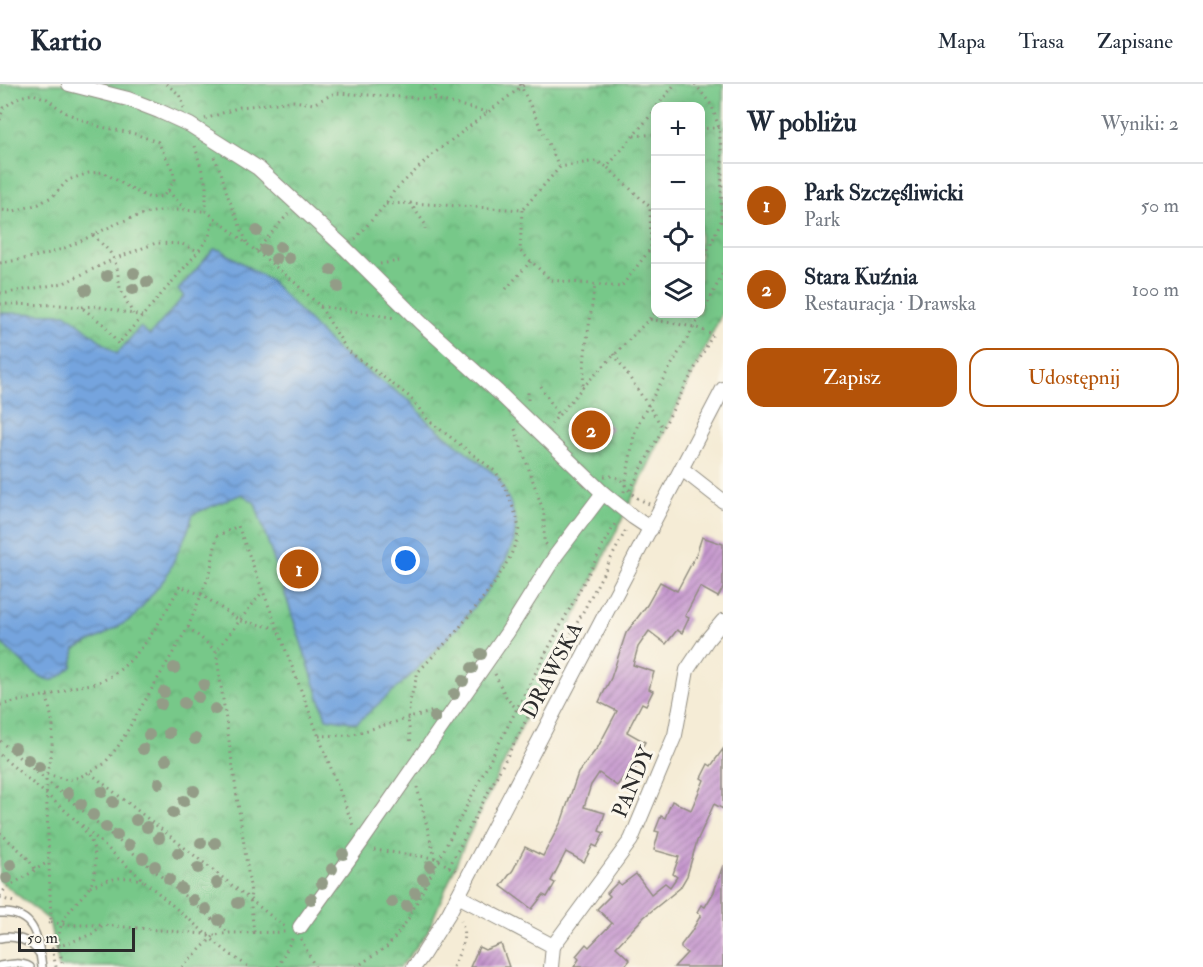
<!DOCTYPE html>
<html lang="pl">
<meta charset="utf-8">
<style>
body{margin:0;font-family:"IM FELL Double Pica",serif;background:#f6f6f7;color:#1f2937}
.controls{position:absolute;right:18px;top:18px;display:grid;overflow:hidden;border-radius:12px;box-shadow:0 3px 15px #0003}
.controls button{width:54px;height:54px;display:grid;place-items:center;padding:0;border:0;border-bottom:2px solid #e0e1e3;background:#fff;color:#1f2937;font:30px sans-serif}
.scale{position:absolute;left:18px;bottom:15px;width:117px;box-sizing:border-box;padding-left:6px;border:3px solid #2b2b2b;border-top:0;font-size:16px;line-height:21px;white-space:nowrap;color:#2b2b2b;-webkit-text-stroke:4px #fbf7ec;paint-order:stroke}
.you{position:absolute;left:406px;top:477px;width:21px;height:21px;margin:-15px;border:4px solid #fff;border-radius:50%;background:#1a73e8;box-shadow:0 0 0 9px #1a73e833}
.badge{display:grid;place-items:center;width:39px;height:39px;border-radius:50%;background:#b45309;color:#fff;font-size:20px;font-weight:700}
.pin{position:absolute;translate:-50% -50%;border:3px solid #fff;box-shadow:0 2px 6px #0006}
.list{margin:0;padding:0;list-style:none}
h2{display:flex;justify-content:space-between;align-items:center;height:78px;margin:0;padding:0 24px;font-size:26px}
h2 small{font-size:20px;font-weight:400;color:#747a83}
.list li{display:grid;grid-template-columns:39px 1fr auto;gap:18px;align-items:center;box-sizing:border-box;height:84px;padding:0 24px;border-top:2px solid #e0e1e3}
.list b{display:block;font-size:22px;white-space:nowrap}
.list p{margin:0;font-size:20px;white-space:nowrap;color:#747a83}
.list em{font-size:20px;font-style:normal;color:#747a83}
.actions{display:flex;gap:12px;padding:18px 24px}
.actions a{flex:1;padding:14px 0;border:2px solid #b45309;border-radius:18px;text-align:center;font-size:21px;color:#b45309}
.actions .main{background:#b45309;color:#fff}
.icon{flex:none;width:33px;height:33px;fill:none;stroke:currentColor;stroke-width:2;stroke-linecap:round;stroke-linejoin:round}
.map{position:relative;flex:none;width:723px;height:883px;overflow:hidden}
header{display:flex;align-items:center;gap:36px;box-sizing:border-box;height:84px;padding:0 30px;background:#fff;border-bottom:2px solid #e0e1e3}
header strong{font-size:28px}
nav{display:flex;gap:33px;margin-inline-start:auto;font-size:21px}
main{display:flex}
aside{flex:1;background:#fff}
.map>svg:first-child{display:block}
.park{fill:url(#park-crowns);stroke:#517a5a;stroke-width:1.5;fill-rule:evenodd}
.water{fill:url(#water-waves);stroke:#506884;stroke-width:1.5}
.building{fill:url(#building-hatch)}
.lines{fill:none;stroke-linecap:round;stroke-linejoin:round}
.lane-casing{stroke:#908c80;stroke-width:10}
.street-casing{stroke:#908c80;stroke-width:16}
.path{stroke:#908c80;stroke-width:3;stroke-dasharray:1.5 4.5;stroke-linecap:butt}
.lane{stroke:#fff;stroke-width:7}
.street{stroke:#fff;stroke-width:14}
.tree{fill:#939c87}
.labels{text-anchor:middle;stroke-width:6;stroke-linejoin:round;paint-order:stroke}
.street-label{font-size:21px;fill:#2b2b2b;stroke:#fbf7ec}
</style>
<header>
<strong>Kartio</strong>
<nav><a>Mapa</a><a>Trasa</a><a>Zapisane</a></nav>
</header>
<main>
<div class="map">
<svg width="723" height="883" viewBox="0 0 723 883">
<defs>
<pattern id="park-crowns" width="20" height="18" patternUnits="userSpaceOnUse" patternTransform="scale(1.5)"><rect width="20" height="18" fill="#77c889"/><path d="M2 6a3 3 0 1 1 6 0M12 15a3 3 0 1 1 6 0" fill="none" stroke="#62a370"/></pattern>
<pattern id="water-waves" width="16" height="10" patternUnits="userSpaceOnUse" patternTransform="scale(1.5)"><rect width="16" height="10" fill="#75a4de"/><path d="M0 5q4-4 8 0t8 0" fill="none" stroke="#6086b4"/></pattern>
<pattern id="building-hatch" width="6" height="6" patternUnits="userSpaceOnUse" patternTransform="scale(1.5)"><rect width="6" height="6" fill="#c494cd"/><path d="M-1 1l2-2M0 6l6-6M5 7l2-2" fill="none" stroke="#9f79a7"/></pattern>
</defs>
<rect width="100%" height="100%" fill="#fbf7ec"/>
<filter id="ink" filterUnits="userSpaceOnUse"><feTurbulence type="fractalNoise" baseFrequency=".0167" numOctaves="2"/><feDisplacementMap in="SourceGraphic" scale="12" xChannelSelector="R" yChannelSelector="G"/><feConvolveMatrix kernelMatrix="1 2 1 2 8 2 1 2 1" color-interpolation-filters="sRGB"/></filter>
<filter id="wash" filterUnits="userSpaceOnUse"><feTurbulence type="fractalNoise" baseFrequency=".008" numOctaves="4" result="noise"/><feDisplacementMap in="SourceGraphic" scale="24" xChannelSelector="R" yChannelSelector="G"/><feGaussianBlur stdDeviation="1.35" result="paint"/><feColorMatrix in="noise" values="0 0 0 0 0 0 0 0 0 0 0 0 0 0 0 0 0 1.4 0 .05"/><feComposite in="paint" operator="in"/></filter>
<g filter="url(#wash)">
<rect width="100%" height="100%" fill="#f5ecd6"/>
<path class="park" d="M0 0H723V227L466 757 427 849 407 875 400 883H59L49 836 0 797ZM656 22H700V230H656Z"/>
<path class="water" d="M214 165 221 166 271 197 338 267 411 318 426 336 498 393 510 418 516 438 514 457 504 480 489 504 457 544 410 592 357 639 326 634 255 419 242 410 193 430 188 446 166 493 133 534 102 552 75 565 72 583C66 587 59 595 53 596 39 598 11 567 0 558V229L67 230 117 270 140 243 150 251 184 212 178 206Z"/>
<g id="blocks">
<g class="building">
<polygon points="590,324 612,344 592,367 569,347"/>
<polygon points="702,453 723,460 723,504 718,513 700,503 685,532 689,534 682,549 677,546 666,560 649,547 638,563 633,581 654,588 649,605 653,607 646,621 642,619 627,648 645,658 636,674 640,676 632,690 628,687 617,702 599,689 591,701 584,723 605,729 599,747 604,749 597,763 593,761 584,778 566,768 551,797 555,799 547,813 543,811 532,825 501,802 513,786 525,763 543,772 562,736 578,689 598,663 617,627 599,618 611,594 626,549 647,521 660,498 677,507 696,471"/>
<polygon points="723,665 723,725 714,720 697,757 687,792 680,804 644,833 616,863 630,876 624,883 574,883 579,875 576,872 586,860 589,863 612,839 597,825 610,812 607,809 618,798 621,801 636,790 651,810 665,799 670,803 677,793 673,790 679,773 654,766 659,748 655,747 661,732 665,734 672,717 691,726 704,696 701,694 708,680 711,682"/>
<polygon points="723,781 723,883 674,883 687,869 681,864 681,861 691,848 701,831 697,828 701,821 705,823 714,808"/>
<polygon points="501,860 509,883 470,883 479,863 485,866"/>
</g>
</g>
</g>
<g filter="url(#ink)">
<use href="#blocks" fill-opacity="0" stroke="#908c80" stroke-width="1.5"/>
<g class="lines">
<g class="lane-casing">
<g id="lane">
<path d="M0 829C36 827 38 855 42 883"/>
<path d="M0 854C14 851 31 856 39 869"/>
<path d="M0 882C10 880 21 878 30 883"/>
</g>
</g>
<g class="street-casing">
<g id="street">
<polyline points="69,0 128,15 159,27 190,41 258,84 345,164 421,239 498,308 603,409 633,433 651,445"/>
<polyline points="682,385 723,417"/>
<polyline points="458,812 553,862 551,883"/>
<polyline points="300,843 360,760 507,549 556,471 603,409"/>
<polyline points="553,862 631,756 675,651 687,586 707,556 723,537"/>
<polyline points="414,883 422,872 449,829 723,305"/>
</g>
</g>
<g class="path">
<polyline points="166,0 179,10 184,24"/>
<polyline points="434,0 435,15"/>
<polyline points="520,0 559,82"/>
<polyline points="695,0 712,22 719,44 722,76 721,137 703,178 700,181"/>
<polyline points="657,22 675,0"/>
<polyline points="205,35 240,23 294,17 313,20 335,9 435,15 487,28"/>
<polyline points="0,36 3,24 19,13 33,10 47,15 64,28 97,42 135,50 158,58 173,87 175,95 168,107 163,112 150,114 133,106 103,88 89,89 68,96 53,112 39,120 14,127 0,126"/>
<polyline points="700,45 723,43"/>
<polyline points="634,52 656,50"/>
<polyline points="195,62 206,101 206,127 292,196 320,222 347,266 410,313 428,336 496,388 506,405 517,434 519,445 516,458 510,473 494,500 456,548 418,588 410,617 408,634 411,661"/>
<polyline points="214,73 221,88 227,110 247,159"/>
<polyline points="168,107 185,125"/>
<polyline points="410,119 425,140 425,145"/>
<polyline points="386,120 410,119 522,126 560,83 596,77 607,83"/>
<polyline points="522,126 520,167 551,196 621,203 651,164 650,123 607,83 656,25"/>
<polyline points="93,151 109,167 114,175 117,184 120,204 133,230"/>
<polyline points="355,155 386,120 394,107 432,71 525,0"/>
<polyline points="256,167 288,130"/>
<path d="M0 179C25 175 49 171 72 161 101 148 128 131 160 127 175 125 191 127 206 127"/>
<polyline points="380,180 399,177"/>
<polyline points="506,205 531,177"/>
<polyline points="0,209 7,209 64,199 114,175 156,159 182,160 198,167"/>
<polyline points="0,220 59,221 81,223 103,240 118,260 198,168 209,152 214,134"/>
<polyline points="320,222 396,234"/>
<polyline points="82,223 96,222 142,232"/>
<polyline points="614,270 663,344"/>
<polyline points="583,301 585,269 595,201"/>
<polyline points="541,302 558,331"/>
<polyline points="528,316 528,306"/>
<polyline points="551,340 583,303 656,228"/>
<polyline points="515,345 544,429 544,458 547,461"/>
<path d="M604 392C623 391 621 398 632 410 636 414 643 417 649 420"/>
<polyline points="630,406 713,250 694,243 649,235"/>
<polyline points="624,408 634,351 638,340 659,302 708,219 723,189"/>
<polyline points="188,543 216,567"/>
<path d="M495 590C505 611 507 621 529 631"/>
<polyline points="47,612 53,641 52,664 47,690"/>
<path d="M0 621 62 608C73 600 91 603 106 595 141 575 161 536 180 502L202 511 240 537 276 544"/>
<polyline points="319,652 350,651 434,627"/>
<polyline points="0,657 46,696 229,849"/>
<path d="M0 671C15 684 30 697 46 710 68 730 99 749 95 783 95 790 93 799 88 805 85 810 80 814 76 819 55 843 57 853 63 883"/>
<polyline points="90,689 285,843"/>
<polyline points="47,690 67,696 80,693 104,680 119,661 188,543 210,489 217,452 238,442 354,744"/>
<polyline points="46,696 51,838 46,842"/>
<polyline points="417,703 435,774 456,787"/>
<path d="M82 741C118 774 154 806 191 837 210 853 228 871 250 883"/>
<polyline points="0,749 25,771 36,786"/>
<polyline points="374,766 435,774"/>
<polyline points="449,783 627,444"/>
<path d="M90 803C108 795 124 790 143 797"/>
<polyline points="0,812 5,805 48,778"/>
<polyline points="0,814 14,818"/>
<polyline points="51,838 67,841 102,841"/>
<polyline points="254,848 250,814 251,809 216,567 263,507"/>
<polyline points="301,855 315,883"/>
<polyline points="52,864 56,883"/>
<polyline points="52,865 92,850 103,841 215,851"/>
<polyline points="182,883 215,851 229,849 287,848"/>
<polyline points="278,883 293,853"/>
<polyline points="356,883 388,862 407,837 539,582 616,438"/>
<path d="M453 883C460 866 468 856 461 837"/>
</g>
<use href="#lane" class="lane"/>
<use href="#street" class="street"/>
</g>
<g class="tree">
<circle cx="257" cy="147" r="6"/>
<circle cx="280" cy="163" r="6"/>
<circle cx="265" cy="166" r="6"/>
<circle cx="289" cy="174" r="6"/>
<circle cx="276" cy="175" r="6"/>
<circle cx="331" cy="186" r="6"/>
<circle cx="134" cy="189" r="6"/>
<circle cx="107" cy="192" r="6"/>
<circle cx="147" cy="198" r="6"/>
<circle cx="338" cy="203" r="6"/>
<circle cx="133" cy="205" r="6"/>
<circle cx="86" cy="206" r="6"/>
<circle cx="481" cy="570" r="6"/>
<circle cx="174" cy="584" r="6"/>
<circle cx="472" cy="584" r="6"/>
<circle cx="463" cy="597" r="6"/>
<circle cx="204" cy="601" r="6"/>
<circle cx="164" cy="608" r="6"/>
<circle cx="454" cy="610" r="6"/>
<circle cx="198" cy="613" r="6"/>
<circle cx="184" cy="619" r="6"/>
<circle cx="161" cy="620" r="6"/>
<circle cx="215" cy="625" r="6"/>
<circle cx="435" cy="633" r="6"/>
<circle cx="169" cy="649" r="6"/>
<circle cx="149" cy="651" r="6"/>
<circle cx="195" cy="655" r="6"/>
<circle cx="15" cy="664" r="6"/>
<circle cx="143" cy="665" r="6"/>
<circle cx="28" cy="676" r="6"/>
<circle cx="166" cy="676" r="6"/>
<circle cx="39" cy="683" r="6"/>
<circle cx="159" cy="699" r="6"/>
<circle cx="194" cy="707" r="6"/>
<circle cx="102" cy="708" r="6"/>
<circle cx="68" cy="709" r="6"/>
<circle cx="184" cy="717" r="6"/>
<circle cx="113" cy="718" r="6"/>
<circle cx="81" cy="720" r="6"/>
<circle cx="173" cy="729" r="6"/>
<circle cx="93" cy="731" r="6"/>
<circle cx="136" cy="736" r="6"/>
<circle cx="106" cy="743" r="6"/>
<circle cx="147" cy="743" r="6"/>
<circle cx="117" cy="751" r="6"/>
<circle cx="159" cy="754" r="6"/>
<circle cx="201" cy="759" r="6"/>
<circle cx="215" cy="759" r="6"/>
<circle cx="129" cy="761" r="6"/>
<circle cx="178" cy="769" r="6"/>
<circle cx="343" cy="770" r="6"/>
<circle cx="143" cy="774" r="6"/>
<circle cx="11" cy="781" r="6"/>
<circle cx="155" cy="782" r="6"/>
<circle cx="430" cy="782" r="6"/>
<circle cx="198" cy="784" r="6"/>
<circle cx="332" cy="785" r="6"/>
<circle cx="7" cy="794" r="6"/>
<circle cx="169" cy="795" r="6"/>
<circle cx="423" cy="795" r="6"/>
<circle cx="217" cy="799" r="6"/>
<circle cx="322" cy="799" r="6"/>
<circle cx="181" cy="804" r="6"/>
<circle cx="415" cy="809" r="6"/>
<circle cx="311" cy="815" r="6"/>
<circle cx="193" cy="816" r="6"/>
<circle cx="392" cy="818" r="6"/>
<circle cx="238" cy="819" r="6"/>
<circle cx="407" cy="822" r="6"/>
<circle cx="206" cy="825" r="6"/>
<circle cx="219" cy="836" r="6"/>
</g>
</g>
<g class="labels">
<g class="street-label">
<text transform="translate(552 586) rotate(-62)" y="7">DRAWSKA</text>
<text transform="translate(633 698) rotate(-67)" y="7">PANDY</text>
</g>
</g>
</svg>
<div class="controls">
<button>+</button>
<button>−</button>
<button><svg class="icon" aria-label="locate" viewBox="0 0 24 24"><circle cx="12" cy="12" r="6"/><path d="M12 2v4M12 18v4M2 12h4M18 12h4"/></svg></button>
<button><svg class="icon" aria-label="layers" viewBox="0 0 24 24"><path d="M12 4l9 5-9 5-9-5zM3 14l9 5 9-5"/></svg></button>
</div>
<div class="scale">50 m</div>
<div class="you"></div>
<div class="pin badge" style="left:299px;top:485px">1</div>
<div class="pin badge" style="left:591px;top:346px">2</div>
</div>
<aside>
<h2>W pobliżu<small>Wyniki: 2</small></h2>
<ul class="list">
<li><span class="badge">1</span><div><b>Park Szczęśliwicki</b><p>Park</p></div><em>50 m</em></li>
<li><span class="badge">2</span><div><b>Stara Kuźnia</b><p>Restauracja · Drawska</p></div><em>100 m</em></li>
</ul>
<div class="actions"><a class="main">Zapisz</a><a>Udostępnij</a></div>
</aside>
</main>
